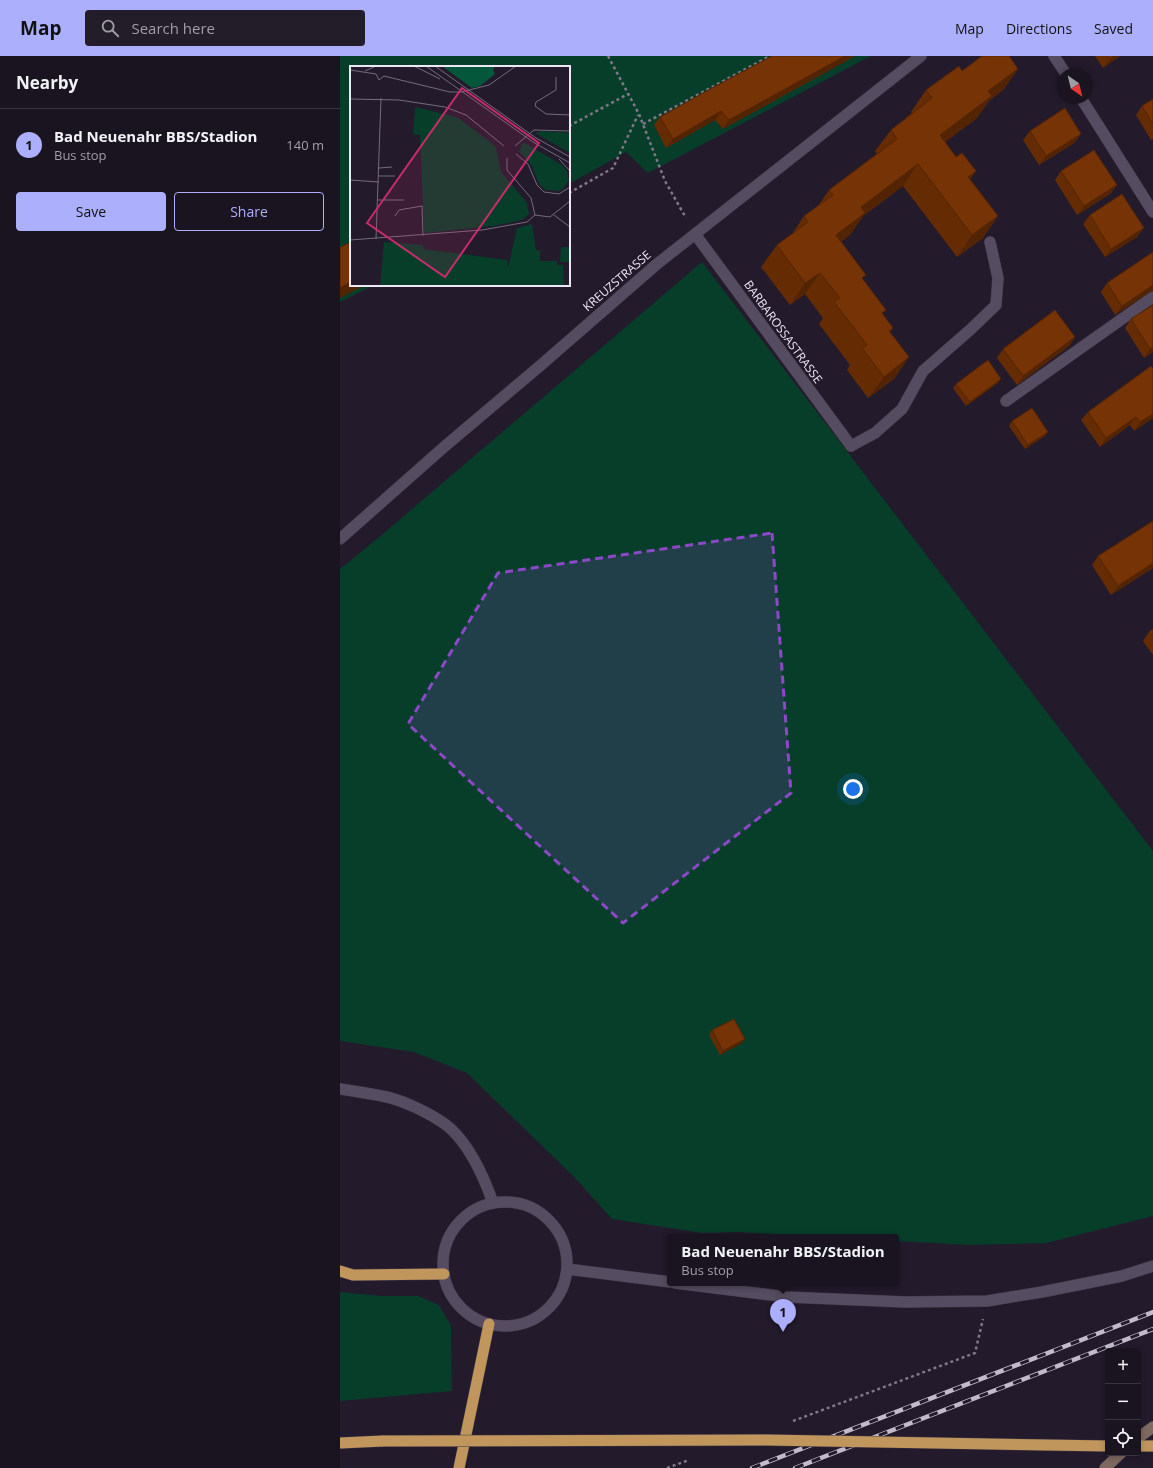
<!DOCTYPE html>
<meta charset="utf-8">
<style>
body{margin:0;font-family:"Open Sans",sans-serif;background:#231d2a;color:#f1f3f6}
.controls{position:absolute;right:12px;bottom:12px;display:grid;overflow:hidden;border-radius:4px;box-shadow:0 2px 6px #0003}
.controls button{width:36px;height:36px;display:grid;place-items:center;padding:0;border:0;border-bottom:1px solid #38333f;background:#1a1421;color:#f1f3f6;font:20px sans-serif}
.compass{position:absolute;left:717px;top:12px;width:36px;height:36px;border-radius:50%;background:#1a1421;box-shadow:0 2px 6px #0003;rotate:145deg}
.you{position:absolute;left:513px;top:733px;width:14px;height:14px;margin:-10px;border:3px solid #fff;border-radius:50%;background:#1a73e8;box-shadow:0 0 0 6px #1a73e833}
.badge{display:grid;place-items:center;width:26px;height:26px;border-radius:50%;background:#acaffb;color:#111;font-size:13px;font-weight:700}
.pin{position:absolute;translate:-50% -33px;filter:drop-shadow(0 1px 2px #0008)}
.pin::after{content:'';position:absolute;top:21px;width:14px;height:12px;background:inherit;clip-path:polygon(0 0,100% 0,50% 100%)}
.popup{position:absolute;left:327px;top:1178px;width:232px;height:52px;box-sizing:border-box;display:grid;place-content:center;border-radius:4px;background:#1a1421;filter:drop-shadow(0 1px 3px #0005);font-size:13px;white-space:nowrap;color:#9f9ea5}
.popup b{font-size:15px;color:#f1f3f6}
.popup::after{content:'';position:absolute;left:50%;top:100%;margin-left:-8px;border:8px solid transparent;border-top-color:#1a1421}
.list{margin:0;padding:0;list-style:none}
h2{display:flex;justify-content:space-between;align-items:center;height:52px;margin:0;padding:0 16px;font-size:17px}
h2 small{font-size:13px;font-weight:400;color:#9f9ea5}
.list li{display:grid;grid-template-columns:26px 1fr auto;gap:12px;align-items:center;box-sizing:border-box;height:72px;padding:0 16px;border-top:1px solid #38333f}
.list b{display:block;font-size:15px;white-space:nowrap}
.list p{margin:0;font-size:13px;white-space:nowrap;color:#9f9ea5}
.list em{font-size:13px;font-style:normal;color:#9f9ea5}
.actions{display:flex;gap:8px;padding:12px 16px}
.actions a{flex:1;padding:9px 0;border:1px solid #acaffb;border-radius:4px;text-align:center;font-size:14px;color:#acaffb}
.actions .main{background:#acaffb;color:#111}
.icon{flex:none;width:22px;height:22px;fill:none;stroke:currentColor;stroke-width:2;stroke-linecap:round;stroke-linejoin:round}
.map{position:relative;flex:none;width:813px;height:1412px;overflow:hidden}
header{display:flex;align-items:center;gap:24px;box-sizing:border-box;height:56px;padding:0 20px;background:#acaffb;color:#111}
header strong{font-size:19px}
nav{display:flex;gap:22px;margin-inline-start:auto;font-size:14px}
.search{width:280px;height:36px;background:#231d2a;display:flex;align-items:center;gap:10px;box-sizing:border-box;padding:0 14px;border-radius:4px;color:#9f9ea5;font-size:15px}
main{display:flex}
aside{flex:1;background:#1a1421}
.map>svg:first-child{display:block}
.green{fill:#063e2a}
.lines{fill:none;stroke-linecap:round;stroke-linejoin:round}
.service-casing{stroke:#3e3745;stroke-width:12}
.minor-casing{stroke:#3e3745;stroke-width:12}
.secondary-casing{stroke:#3e3745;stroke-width:12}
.trunk-casing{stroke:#3e3745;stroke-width:12}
.path{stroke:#807888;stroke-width:2.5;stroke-dasharray:3 3;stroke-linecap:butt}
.service{stroke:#564c61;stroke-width:11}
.minor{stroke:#564c61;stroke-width:11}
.secondary{stroke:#7e685f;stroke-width:11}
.trunk{stroke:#c1965c;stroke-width:11}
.rail-casing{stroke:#c2bbc9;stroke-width:4.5}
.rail{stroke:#231a2c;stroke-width:3;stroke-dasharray:9;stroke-linecap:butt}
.trunk-bridge-casing{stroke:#3e3745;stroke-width:12;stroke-linecap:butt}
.trunk-bridge{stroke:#c1965c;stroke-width:11}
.wall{fill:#652c04}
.shaded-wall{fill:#532404}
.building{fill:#763305;stroke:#532404}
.marked{fill:#8c48c7;fill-opacity:0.2;stroke:#8c48c7;stroke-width:3;stroke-dasharray:8 5;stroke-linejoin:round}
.labels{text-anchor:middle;stroke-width:3;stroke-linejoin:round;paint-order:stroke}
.street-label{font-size:12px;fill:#ede7f4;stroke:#231a2c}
.inset-road{fill:none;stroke:#746c7c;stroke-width:1}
.view{fill:#c62d6a;fill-opacity:0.15;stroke:#c62d6a;stroke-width:2}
.inset-edge{fill:none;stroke:#ede7f4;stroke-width:2}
</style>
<header>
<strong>Map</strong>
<div class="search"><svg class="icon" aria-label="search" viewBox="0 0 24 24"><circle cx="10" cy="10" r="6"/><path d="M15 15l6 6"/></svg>Search here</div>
<nav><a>Map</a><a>Directions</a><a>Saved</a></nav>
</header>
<main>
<aside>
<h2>Nearby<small></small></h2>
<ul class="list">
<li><span class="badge">1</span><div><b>Bad Neuenahr BBS/Stadion</b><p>Bus stop</p></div><em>140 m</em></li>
</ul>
<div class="actions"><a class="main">Save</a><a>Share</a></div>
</aside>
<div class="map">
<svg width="813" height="1412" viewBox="0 0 813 1412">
<rect width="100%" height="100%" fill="#231a2c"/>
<g class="green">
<polygon points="0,0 531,0 308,117 286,96 229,128 229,11 11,11 11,229 34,229 0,246"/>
<polygon points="362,206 813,795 813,1160 706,1187 630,1189 556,1185 556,1181 486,1181 398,1176 362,1177 272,1163 235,1122 127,1017 74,996 0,985 0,513 38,482"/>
<polygon points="0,1236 42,1240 78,1240 99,1249 111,1270 112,1335 0,1345"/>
</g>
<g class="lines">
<g class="service-casing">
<g id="service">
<polyline points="666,345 813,241"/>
<polyline points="511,390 535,377 562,353 583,315 631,273 656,249 658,222 650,186"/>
</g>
</g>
<g class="minor-casing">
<g id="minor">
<polyline points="714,0 726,18"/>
<polyline points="741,42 813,156"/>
<polyline points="355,178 511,390"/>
<polyline points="0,483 104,391 201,309 317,208 581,0"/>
<path d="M0 1033C17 1036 38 1038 54 1043 71 1048 99 1062 111 1073 131 1092 144 1121 153 1147"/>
<circle cx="165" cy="1208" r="62"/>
<polyline points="227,1213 330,1226"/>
<polyline points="335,1227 447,1241 565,1246 647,1245 702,1236 782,1220 813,1210"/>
</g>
</g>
<g class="secondary-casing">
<g id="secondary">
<polyline points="798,1382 813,1371"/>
<polyline points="765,1412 781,1397"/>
</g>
</g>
<g class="trunk-casing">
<g id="trunk">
<polyline points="0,1215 13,1219 104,1218"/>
<polyline points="0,1387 43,1385"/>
<polyline points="798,1390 813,1390"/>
<polyline points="119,1412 149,1268"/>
</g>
</g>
<g class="path">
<polyline points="268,0 299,58 325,125 346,162"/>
<polyline points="303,68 430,0"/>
<polyline points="229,70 288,38"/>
<polyline points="229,137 273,112 298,59"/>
<polyline points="453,1365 635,1297 643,1263"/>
<polyline points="327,1412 349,1404"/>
</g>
<use href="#service" class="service"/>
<use href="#minor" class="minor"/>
<use href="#secondary" class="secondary"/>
<use href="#trunk" class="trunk"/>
<g class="rail-casing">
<g id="rail">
<polyline points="412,1412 813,1256"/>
<polyline points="455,1412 813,1273"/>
</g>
</g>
<use href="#rail" class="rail"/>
<g class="trunk-bridge-casing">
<polyline id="trunk-bridge" points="43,1385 427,1384 768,1390"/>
</g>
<use href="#trunk-bridge" class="trunk-bridge"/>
</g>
<g class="wall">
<polygon points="515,0 383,73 375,64 326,92 314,69 320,61"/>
<polygon points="755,0 780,0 763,12"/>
<polygon points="678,13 663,34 649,45 637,62 605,86 616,101 636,115 630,123 658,160 643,182 617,201 563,130 523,160 510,179 501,186 543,259 553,272 550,276 569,301 554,323 528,342 507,314 510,309 479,268 483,262 465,238 450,249 421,211 437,189 452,178 464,160 478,150 489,134 537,98 535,95 551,74 572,57 571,56 586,34 622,15"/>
<polygon points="813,43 813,83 811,84 796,59 802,50"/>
<polygon points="690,75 741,78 734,87 699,109 683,84"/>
<polygon points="721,115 777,129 770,138 737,159 715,124"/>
<polygon points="750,159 797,181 765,201 743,168"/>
<polygon points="813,196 813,234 775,259 761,236 767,227"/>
<polygon points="813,249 813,296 804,302 785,272 791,263"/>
<polygon points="735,281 729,290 677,329 657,302 663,293"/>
<polygon points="661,323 658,327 626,350 613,332 616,328"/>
<polygon points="748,356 813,362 794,375 790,369 760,391 741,364"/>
<polygon points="672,365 705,380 685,393 669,370"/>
<polygon points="813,465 813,512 771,539 752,509 758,500"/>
<polygon points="813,573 813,599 803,585 809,576"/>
<polygon points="372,974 402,987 380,999 369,979"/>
</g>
<g class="shaded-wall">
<polygon points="505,0 515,0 383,73 389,64"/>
<polygon points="774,0 780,0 763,12 770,3"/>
<polygon points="678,13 663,34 649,45 637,62 585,101 600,79 648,35"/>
<polygon points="381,55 375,64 326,92 333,83"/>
<polygon points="741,78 734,87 699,109 706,100"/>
<polygon points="578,108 563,130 523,160 510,179 480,201 496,179 521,151"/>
<polygon points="636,115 621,137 628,121"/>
<polygon points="777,129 770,138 737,159 744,150"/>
<polygon points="658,160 643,182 617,201 632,179"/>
<polygon points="804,172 797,181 765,201 771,193"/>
<polygon points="480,217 465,238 450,249 465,227"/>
<polygon points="11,226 11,229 25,229 0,242 0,232"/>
<polygon points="813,229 813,234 775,259 782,250"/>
<polygon points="735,281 729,290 677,329 683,320"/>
<polygon points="813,291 813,296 804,302 810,293"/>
<polygon points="569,301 554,323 528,342 544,321"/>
<polygon points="661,323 658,327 626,350 630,346"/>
<polygon points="813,358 813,362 794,375 800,366"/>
<polygon points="796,361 790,369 760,391 766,382"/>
<polygon points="708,376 705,380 685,393 688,389"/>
<polygon points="813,507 813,512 771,539 778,530"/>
<polygon points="405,983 402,987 380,999 383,995"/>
</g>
<g class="building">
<polygon points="432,0 505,0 389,64 381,55 333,83 320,61 370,33"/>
<polygon points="642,0 669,0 678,13 648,35 652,40 600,79 616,101 622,97 636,115 628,121 658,160 632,179 578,108 521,151 525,157 496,179 526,219 522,222 546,254 542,257 553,272 549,275 569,301 544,321 522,292 527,289 494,246 500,242 480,217 465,227 437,189 468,166 464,160 493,139 489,134 557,83 551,74 592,42 586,34 619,10 622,15"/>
<polygon points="767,0 774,0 770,3"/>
<polygon points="813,43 813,68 802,50"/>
<polygon points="725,52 741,78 706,100 690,75"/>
<polygon points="754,94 777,129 744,150 721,115"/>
<polygon points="782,138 804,172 771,193 750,159"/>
<polygon points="11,186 11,226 0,232 0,191"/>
<polygon points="813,196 813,229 782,250 767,227"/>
<polygon points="813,249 813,291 810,293 791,263"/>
<polygon points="715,254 735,281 683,320 663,293"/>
<polygon points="648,304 661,323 630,346 616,328"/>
<polygon points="811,310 813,313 813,358 800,366 796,361 766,382 748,356"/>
<polygon points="692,352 708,376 688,389 672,365"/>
<polygon points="813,465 813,507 778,530 758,500"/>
<polygon points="813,573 813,581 809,576"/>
<polygon points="394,963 405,983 383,995 372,974"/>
</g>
<path class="marked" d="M432 477 451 737 283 867 68 668 158 517Z"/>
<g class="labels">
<g class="street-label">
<text transform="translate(277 225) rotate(-41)" y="4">KREUZSTRASSE</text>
<text transform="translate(443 276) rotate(54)" y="4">BARBAROSSASTRASSE</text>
</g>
</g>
<g transform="translate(10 10)">
<rect width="220" height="220" fill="#231a2c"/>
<path d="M65 41 107 51 139 75 146 82 151 106 177 137 179 148 172 154 143 160 74 167 70 69 63 68ZM192 65 220 67V87L185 67ZM173 76 212 99 217 105 219 114 214 122 209 125 196 124 189 118 182 100 169 85ZM182 158 186 184H190V195H207V199H213L214 220H30L34 176 73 179 74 183 157 194 158 202 167 162ZM211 181H220V196H210Z" fill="#063e2a"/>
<path d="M92 0H145L143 4 145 8 130 20 122 22Z" fill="#04573b"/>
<path class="inset-road" d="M64 0 90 13M76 0 183 76 220 97M85 0 186 72 220 91M0 4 26 8M15 5 26 0M26 8 29 14 34 10M34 10 100 26H111L139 19 166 0M206 11V24L186 36 185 40 196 48 220 49M0 33 49 34 95 41 116 49 154 80M165 80 184 64 220 65M166 88 178 98 187 119 194 126 209 128 220 121M157 92V104L181 132 185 149M209 93 220 105M29 102 42 101M29 110H45M0 114 29 116M28 134H54M185 149 200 151 220 135M204 149 220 161M45 150 49 144 72 140 73 170M26 173 31 32M0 174 132 164 177 156 185 149"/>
<path class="view" d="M112 22 189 77 95 211 17 157Z"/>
<rect width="220" height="220" class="inset-edge"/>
</g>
</svg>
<div class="controls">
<button>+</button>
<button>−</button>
<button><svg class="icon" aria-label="locate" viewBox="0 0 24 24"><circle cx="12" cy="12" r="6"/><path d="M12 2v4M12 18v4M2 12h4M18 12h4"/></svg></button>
</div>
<svg class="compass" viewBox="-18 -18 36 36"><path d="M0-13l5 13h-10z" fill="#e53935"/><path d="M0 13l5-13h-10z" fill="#9f9ea5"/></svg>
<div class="you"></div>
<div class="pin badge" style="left:443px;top:1276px">1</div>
<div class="popup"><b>Bad Neuenahr BBS/Stadion</b>Bus stop</div>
</div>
</main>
